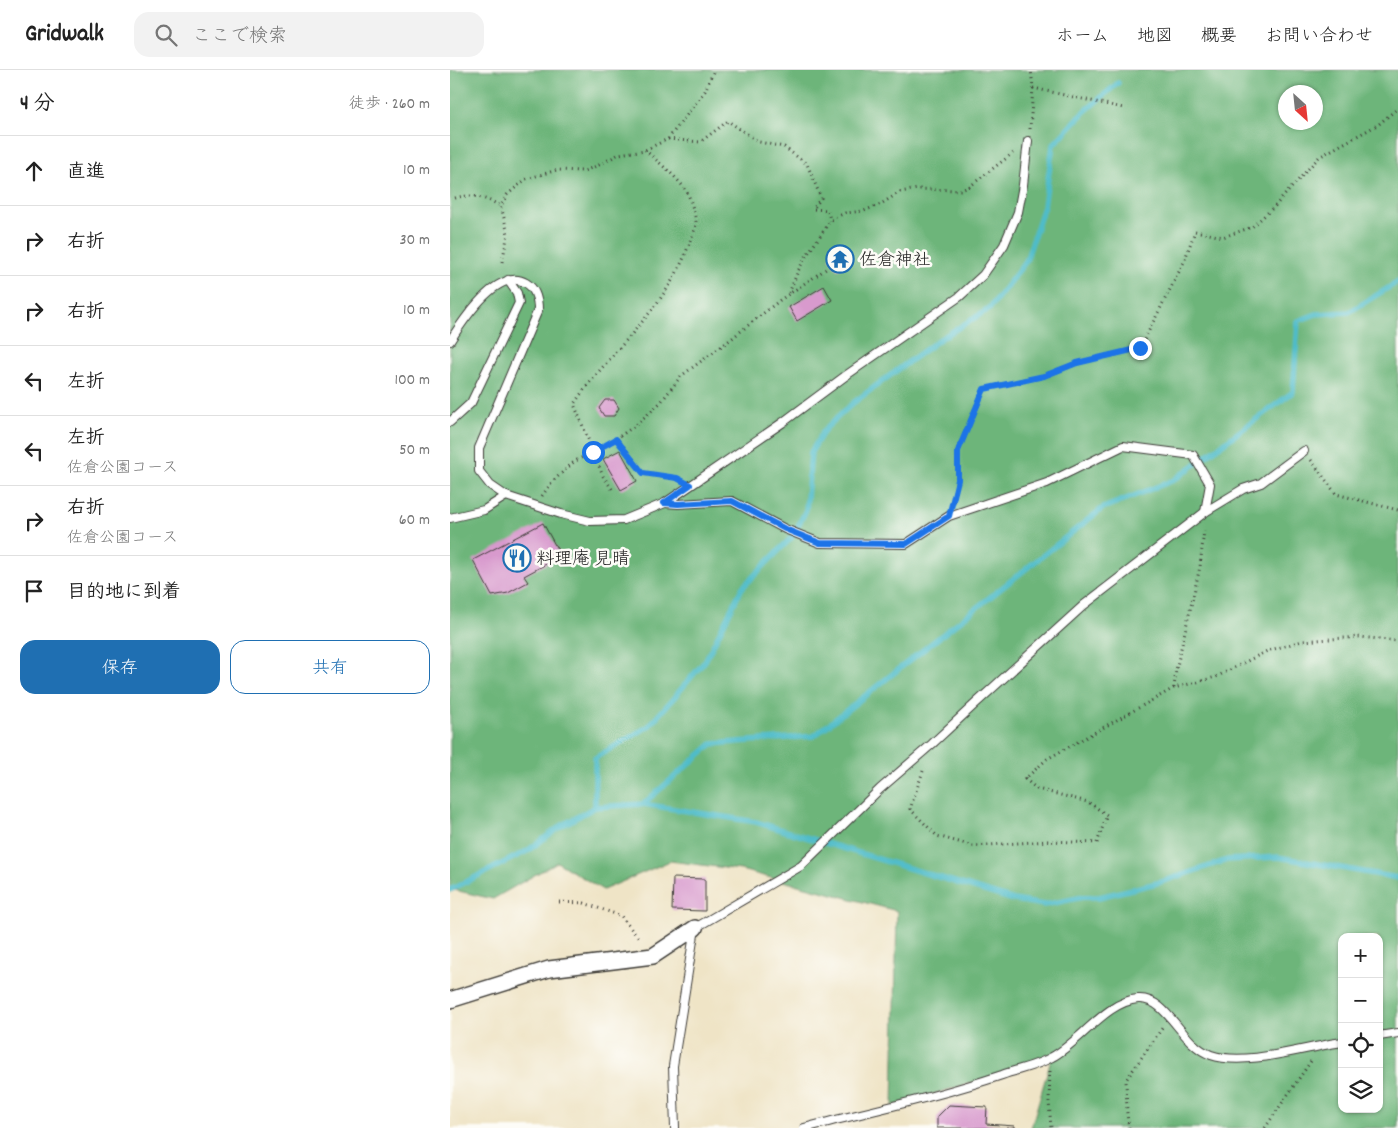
<!DOCTYPE html>
<html lang="ja">
<meta charset="utf-8">
<style>
body{margin:0;font-family:Dekko,"Klee One",sans-serif;background:#f2f2f2;color:#222}
.controls{position:absolute;right:15px;bottom:15px;display:grid;overflow:hidden;border-radius:10px;box-shadow:0 1px 4px #0004}
.controls button{width:45px;height:45px;display:grid;place-items:center;padding:0;border:0;border-bottom:1px solid #e0e0e0;background:#fff;color:#222;font:25px sans-serif}
.compass{position:absolute;left:828px;top:15px;width:45px;height:45px;border-radius:50%;background:#fff;box-shadow:0 1px 4px #0004;rotate:153deg}
.stop{position:absolute;width:15px;height:15px;margin:-11px;border:4px solid #1a73e8;border-radius:50%;background:#fff}
.stop.end{background:#1a73e8;border-color:#fff;box-shadow:0 1px 5px #0008}
.list{margin:0;padding:0;list-style:none}
h2{display:flex;justify-content:space-between;align-items:center;height:65px;margin:0;padding:0 20px;font-size:21px}
h2 small{font-size:16px;font-weight:400;color:#767676}
.list li{display:grid;grid-template-columns:32px 1fr auto;gap:15px;align-items:center;box-sizing:border-box;height:70px;padding:0 20px;border-top:1px solid #e0e0e0}
.list b{display:block;font-size:19px;white-space:nowrap}
.list p{margin:0;font-size:16px;white-space:nowrap;color:#767676}
.list em{font-size:16px;font-style:normal;color:#767676}
.actions{display:flex;gap:10px;padding:15px 20px}
.actions a{flex:1;padding:11px 0;border:1px solid #1f6fb2;border-radius:15px;text-align:center;font-size:18px;color:#1f6fb2}
.actions .main{background:#1f6fb2;color:#fff}
.icon{flex:none;width:28px;height:28px;fill:none;stroke:currentColor;stroke-width:2;stroke-linecap:round;stroke-linejoin:round}
.map{position:relative;flex:none;width:948px;height:1058px;overflow:hidden}
header{display:flex;align-items:center;gap:30px;box-sizing:border-box;height:70px;padding:0 25px;background:#fff;border-bottom:1px solid #e0e0e0}
header strong{font-size:24px}
nav{display:flex;gap:28px;margin-inline-start:auto;font-size:18px}
.search{width:350px;height:45px;background:#f2f2f2;display:flex;align-items:center;gap:12px;box-sizing:border-box;padding:0 18px;border-radius:15px;color:#767676;font-size:19px}
main{display:flex}
aside{flex:1;background:#fff}
.map>svg:first-child{display:block}
.forest{fill:#6db57a;stroke:#44684b;fill-rule:evenodd}
.lines{fill:none;stroke-linecap:round;stroke-linejoin:round}
.stream{stroke:#4fbcc9;stroke-width:5.5}
.building{fill:#d89acd}
.lane-casing{stroke:#3c3a36;stroke-width:10}
.street-casing{stroke:#3c3a36;stroke-width:18}
.path{stroke:#3c3a36;stroke-width:3;stroke-dasharray:1 4;stroke-linecap:butt}
.lane{stroke:#fff;stroke-width:8}
.street{stroke:#fff;stroke-width:15}
.route{stroke:#1a73e8;stroke-width:6}
.labels{text-anchor:middle;stroke-width:5;stroke-linejoin:round;paint-order:stroke}
.poi-label{font-size:18px;fill:#1c1c1c;stroke:#fdfcf7;text-anchor:start}
</style>
<header>
<strong>Gridwalk</strong>
<div class="search"><svg class="icon" aria-label="search" viewBox="0 0 24 24"><circle cx="10" cy="10" r="6"/><path d="M15 15l6 6"/></svg>ここで検索</div>
<nav><a>ホーム</a><a>地図</a><a>概要</a><a>お問い合わせ</a></nav>
</header>
<main>
<aside>
<h2>4 分<small>徒歩 · 260 m</small></h2>
<ul class="list">
<li><svg class="icon" aria-label="ahead" viewBox="0 0 24 24"><path d="M12 20V5M6 11l6-6 6 6"/></svg><div><b>直進</b></div><em>10 m</em></li>
<li><svg class="icon" aria-label="right" viewBox="0 0 24 24"><path d="M7 20v-9h11M14 6l5 5-5 5"/></svg><div><b>右折</b></div><em>30 m</em></li>
<li><svg class="icon" aria-label="right" viewBox="0 0 24 24"><path d="M7 20v-9h11M14 6l5 5-5 5"/></svg><div><b>右折</b></div><em>10 m</em></li>
<li><svg class="icon" aria-label="left" viewBox="0 0 24 24"><path d="M17 20v-9H6M10 6l-5 5 5 5"/></svg><div><b>左折</b></div><em>100 m</em></li>
<li><svg class="icon" aria-label="left" viewBox="0 0 24 24"><path d="M17 20v-9H6M10 6l-5 5 5 5"/></svg><div><b>左折</b><p>佐倉公園コース</p></div><em>50 m</em></li>
<li><svg class="icon" aria-label="right" viewBox="0 0 24 24"><path d="M7 20v-9h11M14 6l5 5-5 5"/></svg><div><b>右折</b><p>佐倉公園コース</p></div><em>60 m</em></li>
<li><svg class="icon" aria-label="arrive" viewBox="0 0 24 24"><path d="M6 21V4h12l-3 4 3 4H6"/></svg><div><b>目的地に到着</b></div></li>
</ul>
<div class="actions"><a class="main">保存</a><a>共有</a></div>
</aside>
<div class="map">
<svg width="948" height="1058" viewBox="0 0 948 1058">
<rect width="100%" height="100%" fill="#fdfcf7"/>
<filter id="ink" filterUnits="userSpaceOnUse"><feTurbulence type="fractalNoise" baseFrequency=".02" numOctaves="2"/><feDisplacementMap in="SourceGraphic" scale="10" xChannelSelector="R" yChannelSelector="G"/><feConvolveMatrix kernelMatrix="1 2 1 2 8 2 1 2 1" color-interpolation-filters="sRGB"/></filter>
<filter id="wash" filterUnits="userSpaceOnUse"><feTurbulence type="fractalNoise" baseFrequency=".0096" numOctaves="4" result="noise"/><feDisplacementMap in="SourceGraphic" scale="20" xChannelSelector="R" yChannelSelector="G"/><feGaussianBlur stdDeviation="1.12" result="paint"/><feColorMatrix in="noise" values="0 0 0 0 0 0 0 0 0 0 0 0 0 0 0 0 0 1.4 0 .05"/><feComposite in="paint" operator="in"/></filter>
<g filter="url(#wash)">
<rect width="100%" height="100%" fill="#efe4c6"/>
<path class="forest" d="M0 0H948V1058H581L601 989 443 1036 447 841 291 800 220 791 153 820 107 792 43 829 0 819ZM836 22H866V52H836ZM892 867H929V1039H892Z"/>
<g class="lines">
<g class="stream">
<polyline points="348,456 356,440 361,382 375,359 403,333 438,307 490,269 539,239 576,191 594,136 603,75 633,43 668,13"/>
<polyline points="193,734 262,674 364,666 653,438 724,410 843,322 848,251 866,244 899,242 948,212"/>
<polyline points="145,737 145,688 199,656 227,624 255,591 292,518 342,467"/>
<polyline points="0,820 77,781 111,756 145,737 193,734 306,752 564,830 594,835 633,827 649,827 711,812 777,790 828,787 948,808"/>
</g>
</g>
<g id="blocks">
<g class="building">
<polygon points="393,177 402,190 388,200 379,188"/>
<polygon points="374,216 382,230 347,251 339,237"/>
<polygon points="155,330 164,330 169,338 164,346 154,346 149,338"/>
<polygon points="170,380 187,411 171,420 153,389"/>
<polygon points="93,453 111,486 74,506 78,512 58,523 42,526 23,490"/>
<polygon points="223,808 255,809 255,841 222,840"/>
<polygon points="499,1035 537,1037 536,1054 565,1056 565,1058 487,1058 487,1047"/>
</g>
</g>
</g>
<g filter="url(#ink)">
<use href="#blocks" fill-opacity="0" stroke="#3c3a36" stroke-width="1"/>
<g class="lines">
<g class="lane-casing">
<g id="lane">
<path d="M0 271C12 252 48 196 76 213 86 219 88 230 88 240L29 378V401L40 415 56 426 111 444 140 451 174 450 215 433 332 353 398 304 509 227 533 205 554 175 568 142 573 115 578 71"/>
<polyline points="0,352 21,333 69,233 67,223 58,210"/>
<polyline points="215,433 228,434 282,431 335,459 370,473 456,474 499,446 597,413 673,376 743,385 760,414 755,442"/>
<polyline points="0,448 34,440 56,426"/>
<polyline points="929,966 948,963"/>
<polyline points="225,1058 223,996 245,858 351,796 430,719 482,674 525,634 634,535 755,442 793,419 811,413 854,381"/>
<path d="M354 1058C420 1041 487 1027 552 1005 568 999 587 996 602 987 630 972 657 931 688 929 718 927 730 974 761 985 795 997 856 977 892 972"/>
</g>
</g>
<g class="street-casing">
<polyline id="street" points="0,930 99,899 203,886 245,858"/>
</g>
<g class="path">
<polyline points="583,18 673,38"/>
<polyline points="580,59 583,18 581,0"/>
<polyline points="218,69 255,21 264,0"/>
<path d="M5 128C22 123 35 128 51 136"/>
<polyline points="52,192 58,164 51,136 57,125 76,109 107,100 134,101 149,95 169,84 195,80 218,69 250,72 278,51 309,72 334,77 357,94 371,128 363,139 378,140 380,151"/>
<polyline points="339,223 348,201 357,185 380,151 386,147 395,143 414,141 431,134 450,122 468,119 511,120 519,117 563,83"/>
<polyline points="167,369 193,403 228,409"/>
<polyline points="861,390 886,424 948,440"/>
<path d="M162 419 153 406 124 334C161 279 220 236 240 171 242 166 246 158 246 153 246 147 240 129 238 124 232 111 206 90 195 80"/>
<polyline points="92,426 102,412 125,391 154,377 186,355 211,332 231,306 276,273 330,230 379,197"/>
<polyline points="503,432 508,410 508,381 534,319 594,306 627,293 690,278 734,192 745,161 773,167 802,157 825,136 869,87 929,54 948,38"/>
<polyline points="724,618 726,600 750,497 754,460"/>
<polyline points="473,701 460,739 487,766 523,776 598,771 647,773 657,745 638,732 587,719 575,709 597,689 724,618 766,607 817,581 852,571 909,567 948,571"/>
<polyline points="109,832 134,833 171,846 190,870"/>
<polyline points="600,1001 599,1031 601,1058"/>
<polyline points="679,1058 677,1044 676,1010 713,957"/>
<polyline points="815,1058 861,991"/>
</g>
<use href="#lane" class="lane"/>
<use href="#street" class="street"/>
</g>
</g>
<g class="lines" filter="url(#ink)">
<polyline class="route" points="143,382 166,369 193,403 227,408 240,415 214,433 228,434 282,431 335,459 370,473 456,474 499,446 508,410 508,381 534,319 594,306 627,293 690,278"/>
</g>
<defs>
<g id="temple-ring" transform="scale(1.4375)"><circle r="9.5" fill="#fdfcf7" stroke="#1f6fb2" stroke-width="1.5"/><path d="M0-6L5-2H3V0L6.5 2.5H4V6H1.5V3h-3V6H-4V2.5H-6.5L-3 0V-2H-5Z" fill="#1f6fb2"/></g>
<g id="restaurant-ring" transform="scale(1.4375)"><circle r="9.5" fill="#fdfcf7" stroke="#1f6fb2" stroke-width="1.5"/><path d="M-5-6h1v4h1v-4h1v4h1v-4h1v5L-1.5 .5V6h-2V.5L-5-1ZM5-6V6H3V1.5H1.5Q1.5-4 5-6Z" fill="#1f6fb2"/></g>
</defs>
<g fill-rule="evenodd">
<use href="#temple-ring" x="390" y="189"/>
<use href="#restaurant-ring" x="67" y="488"/>
</g>
<g class="labels">
<g class="poi-label">
<text x="409" y="195">佐倉神社</text>
<text x="86" y="494">料理庵 見晴</text>
</g>
</g>
</svg>
<div class="controls">
<button>+</button>
<button>−</button>
<button><svg class="icon" aria-label="locate" viewBox="0 0 24 24"><circle cx="12" cy="12" r="6"/><path d="M12 2v4M12 18v4M2 12h4M18 12h4"/></svg></button>
<button><svg class="icon" aria-label="layers" viewBox="0 0 24 24"><path d="M12 4l9 5-9 5-9-5zM3 14l9 5 9-5"/></svg></button>
</div>
<svg class="compass" viewBox="-18 -18 36 36"><path d="M0-13l5 13h-10z" fill="#e53935"/><path d="M0 13l5-13h-10z" fill="#767676"/></svg>
<div class="stop" style="left:143px;top:382px"></div>
<div class="stop end" style="left:690px;top:278px"></div>
</div>
</main>
